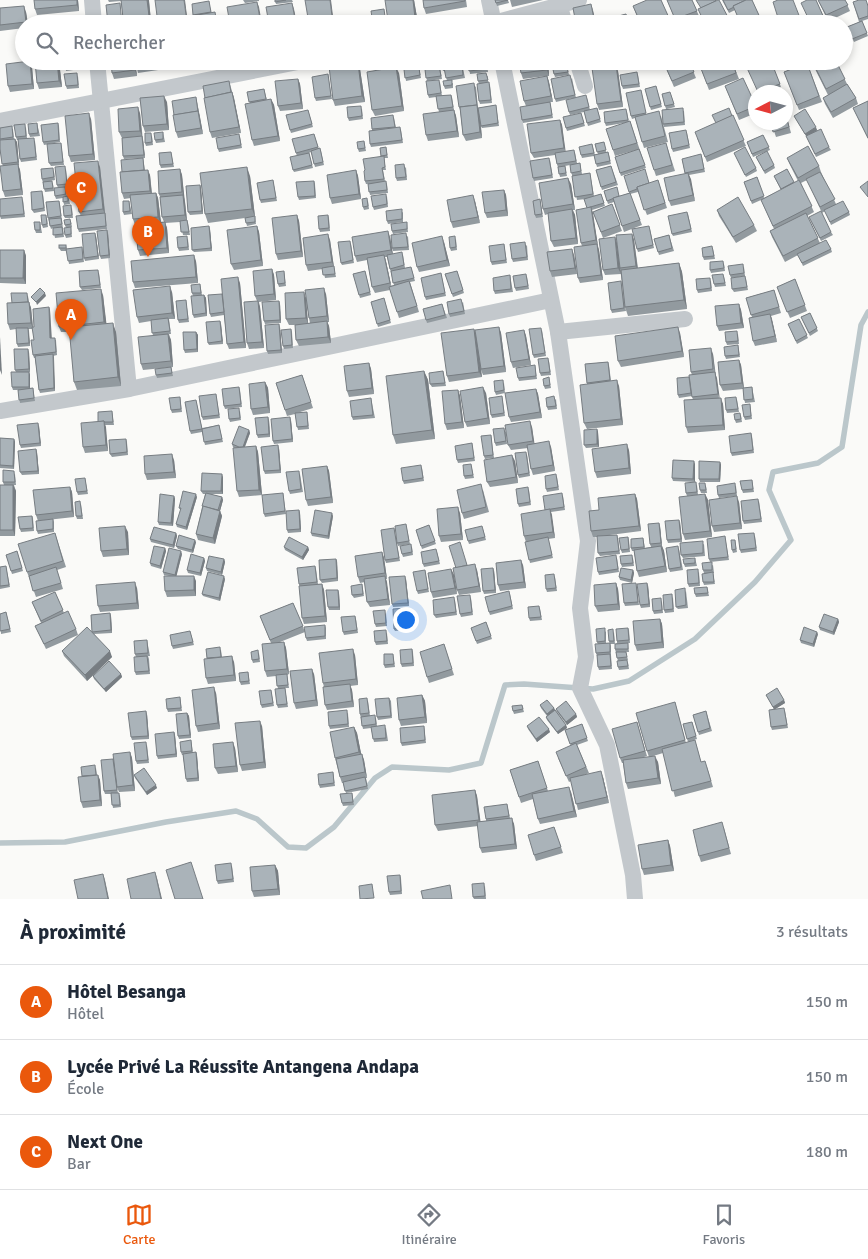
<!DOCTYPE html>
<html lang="fr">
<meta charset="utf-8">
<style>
body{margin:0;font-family:Signika,sans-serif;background:#f2f2f3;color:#1f2937}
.compass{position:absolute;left:748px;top:85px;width:45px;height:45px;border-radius:50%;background:#fff;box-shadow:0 2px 8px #0003;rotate:264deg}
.you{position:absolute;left:405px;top:619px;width:18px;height:18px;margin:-12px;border:4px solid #fff;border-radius:50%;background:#1a73e8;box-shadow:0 0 0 8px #1a73e833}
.badge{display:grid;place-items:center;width:32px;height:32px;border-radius:50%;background:#ea580c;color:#fff;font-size:16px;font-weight:700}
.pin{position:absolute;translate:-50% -41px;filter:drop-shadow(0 1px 2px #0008)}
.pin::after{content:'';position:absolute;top:26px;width:18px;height:15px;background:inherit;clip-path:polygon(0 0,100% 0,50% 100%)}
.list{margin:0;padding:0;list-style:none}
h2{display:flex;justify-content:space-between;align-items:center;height:65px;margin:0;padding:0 20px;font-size:21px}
h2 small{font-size:16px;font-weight:400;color:#747a83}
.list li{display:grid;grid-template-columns:32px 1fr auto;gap:15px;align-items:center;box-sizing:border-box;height:75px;padding:0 20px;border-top:1px solid #e0e1e3}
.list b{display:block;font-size:19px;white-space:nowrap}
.list p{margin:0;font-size:16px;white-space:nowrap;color:#747a83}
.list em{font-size:16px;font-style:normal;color:#747a83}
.icon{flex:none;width:28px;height:28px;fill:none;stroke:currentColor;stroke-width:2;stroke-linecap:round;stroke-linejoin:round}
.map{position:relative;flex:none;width:868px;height:899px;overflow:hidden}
.search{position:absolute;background:#fff;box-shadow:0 2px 8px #0003;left:15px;right:15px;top:15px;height:55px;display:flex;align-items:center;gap:12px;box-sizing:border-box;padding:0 18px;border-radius:28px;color:#747a83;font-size:19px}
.sheet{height:290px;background:#fff}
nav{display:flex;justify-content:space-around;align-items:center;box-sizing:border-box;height:70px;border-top:1px solid #e0e1e3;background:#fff;font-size:14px;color:#747a83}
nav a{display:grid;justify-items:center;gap:2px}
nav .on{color:#ea580c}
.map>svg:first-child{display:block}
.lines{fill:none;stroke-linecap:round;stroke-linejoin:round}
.stream{stroke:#bbc7cb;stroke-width:5.5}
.minor{stroke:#c3c8cc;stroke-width:16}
.wall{fill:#929a9f;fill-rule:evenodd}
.shaded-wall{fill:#777d82}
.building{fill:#aab3b9;stroke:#777d82}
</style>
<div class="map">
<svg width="868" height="899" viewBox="0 0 868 899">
<rect width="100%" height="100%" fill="#fafaf8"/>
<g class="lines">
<polyline class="stream" points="0,843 65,842 166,822 236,811 257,819 288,847 306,848 334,827 375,778 392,767 449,770 481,763 505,685 524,684 593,689 629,681 695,639 755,582 791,540 769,490 773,472 818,463 842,447 861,325 868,312"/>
<g class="minor">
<polyline points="92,0 94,24"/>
<polyline points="489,0 494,24"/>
<polyline points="559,4 565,24"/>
<polyline points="490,24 579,0"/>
<polyline points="97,61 129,389"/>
<polyline points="502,61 558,332 588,541 580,608 586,657 580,688 607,745 633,875 635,899"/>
<polyline points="577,61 585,86"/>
<polyline points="0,121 303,61"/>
<polyline points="558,332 685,319"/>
<polyline points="0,411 129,389 551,300"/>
</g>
</g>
<g class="wall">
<polygon points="78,0 79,11 37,15 35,9"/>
<polygon points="108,0 149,0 151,21 125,24 123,18 121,1 109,2"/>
<polygon points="243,0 259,0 259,1 245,3"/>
<polygon points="275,0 292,0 293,2 276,4"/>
<polygon points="414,0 418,23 389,24 388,21"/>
<polygon points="466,0 467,7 426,14 424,8"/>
<polygon points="495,0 508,0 509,3 497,6"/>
<polygon points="510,0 543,0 512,7"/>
<polygon points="661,0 671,24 640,24 633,6"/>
<polygon points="667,0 692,0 699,16 680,24 677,24"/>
<polygon points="722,0 752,0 763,24 741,24 735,10 729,13"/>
<polygon points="816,0 825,20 827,19 818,0 845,0 850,11 833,19 835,24 811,24"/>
<polygon points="209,1 211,13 217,18 193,16 193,15"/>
<polygon points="853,2 868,5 868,19 862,21 868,36 854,42 847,27 859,22"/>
<polygon points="0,8 26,12 28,24 24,24 24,28 0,31"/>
<polygon points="59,61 62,87 39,89 37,83"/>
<polygon points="65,61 87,61 88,68 66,71"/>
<polygon points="135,61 137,76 114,79 112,73"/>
<polygon points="135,61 164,61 165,69 138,73"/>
<polygon points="166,61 196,61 196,63 168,67"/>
<polygon points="344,61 344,64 358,63 360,69 365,102 335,106 333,100 330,66 329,64"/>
<polygon points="403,61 418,61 421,78 406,81"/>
<polygon points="424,61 439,61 442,79 427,81"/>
<polygon points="464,61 465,68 463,68 465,78 447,81 445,71 443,71 442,68"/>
<polygon points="468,61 487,61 488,72 470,74"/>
<polygon points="519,61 548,61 549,76 547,76 549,82 553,102 550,102 553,118 523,123 522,120 526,106 524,101 546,76 523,79 521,73"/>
<polygon points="583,61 600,61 584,64"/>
<polygon points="630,61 641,61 642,64 631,65"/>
<polygon points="663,61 689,61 696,78 674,87"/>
<polygon points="701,61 732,61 739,79 709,90 700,66 702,65"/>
<polygon points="738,61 752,61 753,64 741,69"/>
<polygon points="755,61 771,61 781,87 767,92 758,92 756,64"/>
<polygon points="783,61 799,61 785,66"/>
<polygon points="811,61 836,61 847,84 856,98 858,104 833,118 825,104 823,98 828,95"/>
<polygon points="807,63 822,102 799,110 784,72"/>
<polygon points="567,65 569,75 555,77 554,74"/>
<polygon points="32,67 34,89 10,92 8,86"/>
<polygon points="618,71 623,107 599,110 597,104"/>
<polygon points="399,73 404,111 375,116 372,110"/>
<polygon points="328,74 332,99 316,101 315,98"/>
<polygon points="638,75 640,87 623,89 622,86"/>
<polygon points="78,76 79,88 67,89 66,86"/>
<polygon points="488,76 488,82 490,85 492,103 480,104 479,101 479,84 478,81"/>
<polygon points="572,78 576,98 587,98 590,110 597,108 601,122 588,126 584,112 570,115 569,112 573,98 556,102 555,99"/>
<polygon points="298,79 300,84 303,109 280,111 278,106"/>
<polygon points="229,81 234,98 241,133 212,138 210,132"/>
<polygon points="440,82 442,96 451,95 452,97 454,110 456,116 459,137 428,141 426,135 439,112 436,97 429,98 428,95"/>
<polygon points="453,83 453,88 445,89 444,86"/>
<polygon points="476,86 478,108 496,105 499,126 482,128 481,126 482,138 466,141 463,135 460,110 459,107"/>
<polygon points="656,86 662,107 651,110 645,89"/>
<polygon points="725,86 756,106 756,113 739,120"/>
<polygon points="264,89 267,100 271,99 274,105 280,141 254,146 252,140 250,103 247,92"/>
<polygon points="641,90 646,114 661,116 668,142 644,148 635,118 632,119 631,116"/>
<polygon points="662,94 671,95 675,107 667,109 684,111 685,125 664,127 663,124 666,109"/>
<polygon points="196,97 203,134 178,138 176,132"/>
<polygon points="868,101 868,139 853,108"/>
<polygon points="167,102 169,130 145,132 143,126"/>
<polygon points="362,109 363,119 349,121 348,118"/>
<polygon points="308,110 313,127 291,133 290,130"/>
<polygon points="627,112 629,122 630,121 646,168 621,176 615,157 636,150 615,156 613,150 624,123 606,126 605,123"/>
<polygon points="140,113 145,158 124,159 123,156 122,138 119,132"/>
<polygon points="581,113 585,126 567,131 566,128"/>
<polygon points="786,114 791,133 776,137 771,122"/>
<polygon points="732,116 746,146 707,162 697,138"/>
<polygon points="794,116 817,130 829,147 831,150 816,157 806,136"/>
<polygon points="394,118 396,128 401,130 403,143 371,147 370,144 372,131 372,129"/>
<polygon points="91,119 95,160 71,162 69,156"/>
<polygon points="560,120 562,125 565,151 575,153 577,163 580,163 582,174 590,173 594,196 601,194 605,206 592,210 598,246 599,250 603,280 580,283 578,278 582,246 581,243 587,208 586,199 577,200 570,165 565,166 567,176 560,177 555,155 534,158 531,153"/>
<polygon points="37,123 40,136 30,137 29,134"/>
<polygon points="58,123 59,126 60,142 44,145 43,142"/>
<polygon points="26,127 27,138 35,141 37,160 21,162 20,159 18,140 17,140 16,137"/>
<polygon points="0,128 13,129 14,139 17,142 19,165 18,165 20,170 23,195 5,197 3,191 3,166 0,149"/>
<polygon points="163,132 165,142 156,143 155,140"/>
<polygon points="687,133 690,148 673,152 672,149"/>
<polygon points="314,134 319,149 321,151 324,165 315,167 311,152 309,153 313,168 294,172 293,170 297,156 296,153"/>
<polygon points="763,135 770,150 753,157 747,142"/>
<polygon points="152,136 153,145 146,146 145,143"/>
<polygon points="240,137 242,148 219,152 218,149"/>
<polygon points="364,141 366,151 359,152 358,149"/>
<polygon points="604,142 606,152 608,152 609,155 611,164 597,167 594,156 582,158 581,155 592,144 595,155 598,154 595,144"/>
<polygon points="61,143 64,165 51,166 49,163"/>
<polygon points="666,143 675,171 656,176 654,170"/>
<polygon points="386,147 388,158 384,158 386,170 383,170 385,181 387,184 388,193 370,195 368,184 366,184 365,181 365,170 381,157 380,148"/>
<polygon points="171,152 174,167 161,168 160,165"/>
<polygon points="734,153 756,168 757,171 746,177"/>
<polygon points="702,157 705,172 689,175 695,201 671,206 669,201 685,174 682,159"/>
<polygon points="756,157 774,165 775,168 765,174"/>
<polygon points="143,158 145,170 150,175 152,193 156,193 158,198 161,222 164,222 162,217 160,197 159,194 180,169 182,175 184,197 185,201 187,220 188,223 190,235 183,235 180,222 165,223 167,228 169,253 140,256 138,250 135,225 133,219 131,198 124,199 122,193 122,172"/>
<polygon points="787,158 819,166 821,172 836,204 849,212 850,215 831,225 825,211 822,213 807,180 801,183 814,212 807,216 820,243 831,249 832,252 803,266 798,255 785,262 772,237 770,231 774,229 761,200 752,204 744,182 757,177 764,198 781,190 774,176 787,169 794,183 798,181 789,163"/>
<polygon points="550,160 553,178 534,181 533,178"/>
<polygon points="611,166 618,185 602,190 596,170"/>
<polygon points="100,167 107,229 79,232 78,229 81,216 79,212"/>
<polygon points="406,167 407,180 397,181 396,178"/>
<polygon points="66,169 68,187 65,188 67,196 69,199 70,204 64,205 63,198 56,199 55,196 58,188 57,185"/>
<polygon points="356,170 358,176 361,199 332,204 330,198"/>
<polygon points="54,171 55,180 50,181 53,184 54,191 45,192 42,179"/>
<polygon points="250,176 256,224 247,226 245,218 208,223 205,214"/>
<polygon points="273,180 277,201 261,203 260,200"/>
<polygon points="658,180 667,208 647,215 638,192 630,194 642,225 624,232 614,202 608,204 604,191 620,196 629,193 629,192"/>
<polygon points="314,181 315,184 316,198 299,200 298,197"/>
<polygon points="571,184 575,210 573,210 575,215 578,244 554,247 551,241 548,214 545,215 543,209"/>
<polygon points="200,185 201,188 203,214 190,215 188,212"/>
<polygon points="504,190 506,195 508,216 487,218 485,213"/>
<polygon points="43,194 45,211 34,213 32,210"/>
<polygon points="387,196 388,207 374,210 373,207"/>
<polygon points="540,199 543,217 536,218 535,215"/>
<polygon points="23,200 25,217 1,219 0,216"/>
<polygon points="59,201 60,204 64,237 55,238 53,228 51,229 48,218"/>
<polygon points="129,201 132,214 124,215 123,212"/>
<polygon points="368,201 369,209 364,210 363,207"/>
<polygon points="475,201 480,223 453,228 451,222"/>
<polygon points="612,204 622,231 603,238 593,212"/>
<polygon points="72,208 73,218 65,218 64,216"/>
<polygon points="717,210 754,225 757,231 736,243 719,216"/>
<polygon points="403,212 403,222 388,224 387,221"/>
<polygon points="688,214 692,232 673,236 672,234"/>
<polygon points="297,215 299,221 303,257 278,260 276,254"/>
<polygon points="328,215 329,218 330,231 320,232 319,229"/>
<polygon points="809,217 831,232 833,235 821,241"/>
<polygon points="47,218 48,227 43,228 42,225"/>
<polygon points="40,222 42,233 36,233 35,230"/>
<polygon points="71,222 72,227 66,228 65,225"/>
<polygon points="407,222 408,232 393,234 392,231"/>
<polygon points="209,226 210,229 212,251 194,252 192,250"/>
<polygon points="257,226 259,232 263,266 234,270 231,264"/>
<polygon points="71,227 72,237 66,238 65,235"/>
<polygon points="650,229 654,248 638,252 637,249"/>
<polygon points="108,233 110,258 101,259 100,256"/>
<polygon points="632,234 634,240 638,268 679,263 682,272 687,309 628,316 625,307 620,268"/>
<polygon points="669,235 674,251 659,255 654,239"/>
<polygon points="96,236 99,259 85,261 84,258"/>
<polygon points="408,236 409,250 393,251 392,248"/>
<path d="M390 237 393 254 403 255 405 268 411 267 415 281 410 282 419 312 399 318 390 290 375 293 372 287 367 260 357 262 355 256ZM385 257H387L394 285 391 286Z"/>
<polygon points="615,237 617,243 621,274 605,275 603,270"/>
<polygon points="188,239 189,250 179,251 178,248"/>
<polygon points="456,239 457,250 451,251 450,248"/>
<polygon points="330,240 334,267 336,277 325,278 323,269 308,271 306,265"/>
<polygon points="444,242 450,266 419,272 417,267"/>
<polygon points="351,244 354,263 342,265 341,263"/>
<polygon points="504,244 507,263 492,265 491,262"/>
<polygon points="66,245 67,249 82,247 84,262 69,264 67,251 61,251 59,248"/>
<polygon points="527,245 528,260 513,262 512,259"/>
<polygon points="713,249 715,259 704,260 703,257"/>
<polygon points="0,250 24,250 26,256 26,284 0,283"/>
<polygon points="574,255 577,274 552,277 550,271"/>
<polygon points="196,261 198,283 135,288 133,282"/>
<polygon points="724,264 725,271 711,273 710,270"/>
<polygon points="744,267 745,276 731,278 730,275"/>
<polygon points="272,269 274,275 276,300 259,302 260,307 264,348 249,349 247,343 257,301 255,296"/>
<polygon points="284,271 286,286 279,287 278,284"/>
<polygon points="365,271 371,295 360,298 353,274"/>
<polygon points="457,271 464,293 453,297 445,274"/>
<polygon points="99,273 101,288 82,290 80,287"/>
<polygon points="441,273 446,296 426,300 425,297"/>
<polygon points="510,275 513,292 495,294 494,291"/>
<polygon points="527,277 529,289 516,291 515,288"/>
<polygon points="724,277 726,286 715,287 714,284"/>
<polygon points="746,279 748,290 734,292 732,289"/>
<polygon points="795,279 807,311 790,318 777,287"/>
<polygon points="621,281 626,311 612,313 611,310"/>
<polygon points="711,281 712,291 698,293 697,290"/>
<polygon points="240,283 246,348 229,349 227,344 224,315 211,317 210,314 222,294"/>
<polygon points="200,284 202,295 204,295 206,298 207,316 194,318 193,315 193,296 192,293"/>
<polygon points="774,290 781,313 771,316 777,342 755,346 753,341 752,317 746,298"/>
<polygon points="172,292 175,319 169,319 171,334 169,334 171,340 173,367 143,370 141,364 153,336 151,321 139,323 137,317"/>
<path d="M326 294 329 322H327L329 326 331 343 299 346 296 340 295 325H289L286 319 306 297ZM306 300 309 318 310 323H308Z"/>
<polygon points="103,295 106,324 116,332 121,386 77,390 74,382 70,332 61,332 59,327"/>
<polygon points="28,296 29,302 31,308 33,327 34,327 49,307 50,310 51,338 56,340 57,355 53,356 55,391 40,393 39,390 35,358 34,358 33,355 34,340 33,329 28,329 30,346 18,347 17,344 16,329 10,330 8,324 12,303"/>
<polygon points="384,298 391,323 378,327 371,302"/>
<polygon points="186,300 189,322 179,323 178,320"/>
<polygon points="279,301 280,304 281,323 265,324 264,321"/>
<polygon points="463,302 465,314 450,317 449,314"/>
<polygon points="442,304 447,318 427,323 423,309"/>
<polygon points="739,304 741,310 744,328 719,331 717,326"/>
<polygon points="810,313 818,331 810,336 801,317"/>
<polygon points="799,319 808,338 797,344 788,324"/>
<polygon points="220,321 221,324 223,344 209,345 208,343"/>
<polygon points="280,327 282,353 268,354 267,351"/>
<polygon points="499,327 501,333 506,372 483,375 481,370 482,377 449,382 447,376 474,329 476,335"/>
<polygon points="291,329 292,332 293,348 284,349 283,346"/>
<polygon points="524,330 526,336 531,365 513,368 511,362"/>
<polygon points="542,330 546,356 534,358 533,355"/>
<polygon points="196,332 198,335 198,352 185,353 184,350"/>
<polygon points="680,333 684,357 621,367 618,361"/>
<polygon points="738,334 739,344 727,345 726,342"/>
<polygon points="738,345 740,357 726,359 725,356"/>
<polygon points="29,352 30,372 29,372 30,375 30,388 33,388 35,401 20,403 18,390 13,390 12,387 16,372 15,370"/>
<polygon points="713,354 719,398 723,404 725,430 688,433 686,427 693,400 692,396 679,398 678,395 692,375 691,372"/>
<polygon points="739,360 741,365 744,388 752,387 755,402 745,403 743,389 723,391 720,385"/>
<polygon points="549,361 551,375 541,376 540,373"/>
<polygon points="608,362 609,365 611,381 619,386 623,425 587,429 584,423 587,384 585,364"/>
<polygon points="369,363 371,369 374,394 349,397 347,391"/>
<polygon points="535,365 537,379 519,381 518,378"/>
<polygon points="171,367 173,376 157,378 156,375"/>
<polygon points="424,371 428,380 435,439 396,444 393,435"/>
<polygon points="443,371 446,386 432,387 430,384"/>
<polygon points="302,375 313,408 297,413 307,412 309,429 298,430 295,414 287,416 276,383"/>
<polygon points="549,377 551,388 545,389 544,386"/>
<polygon points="265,382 268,388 270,413 253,415 251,409"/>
<polygon points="504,383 505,393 496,395 495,392"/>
<polygon points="239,387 240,390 242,407 225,409 224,406"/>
<polygon points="536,389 538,394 542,418 511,422 509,417"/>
<polygon points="458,390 460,396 464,428 447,430 445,424"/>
<polygon points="486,393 490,424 467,427 465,422"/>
<polygon points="216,394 220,418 203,420 202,417"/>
<polygon points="502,396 505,416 492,418 491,415"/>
<polygon points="180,397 182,412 172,413 171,410"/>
<polygon points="371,398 375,418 353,420 352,417"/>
<polygon points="556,399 557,409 548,410 547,407"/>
<polygon points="196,400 202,428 219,425 223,442 205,445 202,432 191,434 190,431"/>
<polygon points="737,400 739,412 727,413 726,410"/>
<polygon points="750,404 752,419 745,420 744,417"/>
<polygon points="112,411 114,425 105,425 108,451 85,453 83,447 98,422"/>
<polygon points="240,411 241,420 230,422 229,419"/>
<polygon points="741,416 742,422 736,423 735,420"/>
<polygon points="269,420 270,437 258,438 257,435"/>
<polygon points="291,420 293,442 274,444 273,441"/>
<polygon points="39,426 41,446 21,448 20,445"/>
<polygon points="532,427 534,443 551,447 555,471 533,475 531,469 528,448 511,450 508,445"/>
<polygon points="597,429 598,432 599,447 586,448 584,445"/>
<polygon points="249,430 250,433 245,447 256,446 258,452 262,495 239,497 237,491 234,448 233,447 232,444"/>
<polygon points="506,431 507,444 496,446 495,443"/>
<polygon points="751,433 752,436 754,453 732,456 731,453"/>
<polygon points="491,435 494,458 485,459 484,456"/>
<polygon points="0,438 14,439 15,442 14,469 0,468"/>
<polygon points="126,439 127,442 128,455 112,457 110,454"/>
<polygon points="472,443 475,461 458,463 457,460"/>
<polygon points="279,448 281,473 265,474 264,471"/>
<polygon points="36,449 37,452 39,474 22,475 20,472"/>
<polygon points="629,450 631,474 597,478 595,472"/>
<polygon points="527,454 530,476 519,478 518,475"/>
<polygon points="174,460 176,478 147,480 145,474"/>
<polygon points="515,461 518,483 490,487 487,482"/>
<polygon points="720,462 721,465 720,482 700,482 699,479"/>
<polygon points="471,464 474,478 465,479 464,476"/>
<polygon points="695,464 695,482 673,481 672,478"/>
<polygon points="327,466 329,471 333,503 308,506 306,500"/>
<polygon points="422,468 424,481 404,484 403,481"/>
<polygon points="15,474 16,485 14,485 16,491 15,536 0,536 0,485 4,485 3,482"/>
<polygon points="300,474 303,492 290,494 289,491"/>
<polygon points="223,477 223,494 210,494 222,497 223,500 220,511 222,516 215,544 198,540 196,534 205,494 203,494 201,491"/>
<polygon points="557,477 559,490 547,492 546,489"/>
<polygon points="85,478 88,494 78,495 77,492"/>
<polygon points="752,480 754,492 743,493 742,490"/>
<polygon points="697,485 698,495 687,496 686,493"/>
<polygon points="706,486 707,493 701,493 700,490"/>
<polygon points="736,486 737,496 719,498 718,495"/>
<polygon points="70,487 72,492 74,517 38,521 36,515"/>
<polygon points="483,490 489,512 464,519 462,513"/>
<polygon points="529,490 531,505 519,507 518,504"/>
<polygon points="283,493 286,514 265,517 264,514"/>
<polygon points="635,494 637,499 641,531 602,536 617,535 618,538 620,554 600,556 598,553 597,537 593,537 591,531"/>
<polygon points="705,494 708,500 712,537 685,540 683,534"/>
<polygon points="174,496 175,499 173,526 159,525 158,522"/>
<polygon points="563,496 565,510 551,512 555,538 548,539 553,558 530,563 526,542 524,536 545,510"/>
<polygon points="197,497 187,530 177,527 176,524 181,511 179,508"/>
<polygon points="759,501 762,522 744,524 743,521"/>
<polygon points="739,502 742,529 714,532 712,526"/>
<polygon points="81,504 83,519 77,519 76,516"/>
<polygon points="299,510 300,513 301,532 288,533 287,530"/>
<polygon points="460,513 463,540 441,542 439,536"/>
<polygon points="32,516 33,518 34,531 21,532 20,529"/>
<polygon points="333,516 329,539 312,536 311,533"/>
<polygon points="53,519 54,522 54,532 38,534 37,531"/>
<polygon points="680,522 682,542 668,543 667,540"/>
<polygon points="659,523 660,526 662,546 664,551 667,572 639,577 637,571 634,551 632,551 631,548 643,538 645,548 651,547 650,544"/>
<polygon points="406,524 410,544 398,546 397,543"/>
<polygon points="429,525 436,544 422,549 416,530"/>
<polygon points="394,528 400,561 386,563 385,560"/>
<polygon points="483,529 486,540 469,544 468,541"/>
<polygon points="128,532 129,555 103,557 101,551"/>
<polygon points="55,533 66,567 57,570 63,589 36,597 27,572"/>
<polygon points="176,533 177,536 174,548 151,542 150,539"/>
<polygon points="725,536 729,560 710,562 709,559"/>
<polygon points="755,536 757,551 741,553 740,550"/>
<polygon points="628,537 629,540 630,552 622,553 621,550"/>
<polygon points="735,540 737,552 733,553 732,550"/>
<polygon points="196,542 193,553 178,549 176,546"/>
<polygon points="704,544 705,556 683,558 681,555"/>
<polygon points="284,547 308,547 309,550 303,560 285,550"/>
<polygon points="412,547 413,555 403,557 402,554"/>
<polygon points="165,548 166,551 161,569 151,566 150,563"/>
<polygon points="679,549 683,570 670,572 669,569"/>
<polygon points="17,551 23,571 12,574 6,555"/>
<polygon points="382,552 384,558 387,579 386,579 390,605 370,607 367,602 365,582 360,583 358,577"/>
<polygon points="437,552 440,564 424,567 423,564"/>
<polygon points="182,554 176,576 196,581 196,596 167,597 165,591 169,576 164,575 163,572"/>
<polygon points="204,558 205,561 201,576 188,573 187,570"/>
<polygon points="617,558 619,572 599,575 598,572"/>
<polygon points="633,558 634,566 622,567 621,564"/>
<polygon points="695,558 697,566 685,567 684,564"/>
<polygon points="224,559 225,562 222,575 207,571 206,568"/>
<polygon points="336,559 337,561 338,581 322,583 320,580"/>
<polygon points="523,565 526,588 500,591 498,585"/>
<polygon points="713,565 714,573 713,573 715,584 704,585 703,582 704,573 703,570"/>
<polygon points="6,566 10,587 0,589 0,567"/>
<polygon points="315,566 316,569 318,584 322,584 324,590 327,622 304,624 302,618 299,584"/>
<polygon points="468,566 477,570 481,592 459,595 457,590"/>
<polygon points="451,569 454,575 457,594 433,598 431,592"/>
<polygon points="425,570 429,592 418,594 417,591"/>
<polygon points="494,570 496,593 484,594 483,591"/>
<polygon points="633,570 634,573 632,583 620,580 619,577"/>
<polygon points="699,572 700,586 689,587 688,584"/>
<polygon points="555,577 557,591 547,592 546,589"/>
<polygon points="225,579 220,601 203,596 202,594"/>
<polygon points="406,579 409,606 393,607 392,604"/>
<polygon points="616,583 618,589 620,610 598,612 595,606"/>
<polygon points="362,584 364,596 354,598 352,595"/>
<polygon points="648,585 650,607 641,608 640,605"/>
<polygon points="637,586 639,605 625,606 624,603"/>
<polygon points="707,587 709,596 696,597 695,594"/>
<polygon points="137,588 139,609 100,612 98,606"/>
<polygon points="338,590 339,593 340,610 329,610 328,607"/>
<polygon points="686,591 688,608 678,609 676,607"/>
<polygon points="55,592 64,613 76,629 78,635 46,649 35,626 41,623 32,602"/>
<polygon points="510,594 513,609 490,615 489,612"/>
<polygon points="673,597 674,612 665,613 664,610"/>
<polygon points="471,598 473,615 461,617 460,614"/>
<polygon points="455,600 457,615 436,618 434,615"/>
<polygon points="662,601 663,613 654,614 653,611"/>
<polygon points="293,603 305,632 280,642 284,642 286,648 289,674 287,675 289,688 285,688 288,707 278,708 277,705 278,689 276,676 267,677 265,671 271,643 260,616"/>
<polygon points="407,608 408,611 410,630 395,631 394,629"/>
<polygon points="540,609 542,620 530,621 529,618"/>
<polygon points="6,612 11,632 1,634 0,614"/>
<polygon points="110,613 111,616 112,633 94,634 112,657 87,681 64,656 62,651 92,632 91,615"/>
<polygon points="386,613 387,626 376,627 375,624"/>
<polygon points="355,616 356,619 358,633 344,635 343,632"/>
<polygon points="660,619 662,624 664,648 637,651 635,645"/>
<polygon points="838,619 839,622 834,635 820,630 819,627"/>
<polygon points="486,622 492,639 477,644 471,628"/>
<polygon points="325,625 326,628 326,639 307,641 306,638"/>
<polygon points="628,628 629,630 630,643 628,643 629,652 626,652 628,660 618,661 615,649 615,644 610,644 609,641 614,632 615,644 617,643 617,641"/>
<polygon points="190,631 194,645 173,649 172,646"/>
<polygon points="606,631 606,643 610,643 611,646 611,655 612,669 599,670 598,667 597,656 596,653 598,644 597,642"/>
<polygon points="387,633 388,644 376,645 375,642"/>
<polygon points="818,634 814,647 801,643 800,640"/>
<polygon points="147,640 150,656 148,656 149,659 150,674 136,675 135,672 136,657 135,654"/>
<polygon points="444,644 454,675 429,683 427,677"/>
<polygon points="206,649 221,650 222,657 234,662 236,681 208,684 206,678 207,659"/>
<polygon points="412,649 413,652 414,666 402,667 401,664"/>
<polygon points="259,653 260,662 253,663 252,660"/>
<polygon points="393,654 395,667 385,668 384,665"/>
<polygon points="355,655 358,685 350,686 352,690 354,707 327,710 325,705 324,687 323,683"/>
<polygon points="628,663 629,669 619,670 618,667"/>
<polygon points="248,672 250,684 241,685 240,682"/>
<polygon points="121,674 122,677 106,692 94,679 93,676"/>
<polygon points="314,674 318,706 296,709 294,703"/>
<polygon points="271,690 274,706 262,708 261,705"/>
<polygon points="216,693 220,729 198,732 196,726"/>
<polygon points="422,695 425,701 427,723 401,726 399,720"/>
<polygon points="766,695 784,700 785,703 774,709 785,711 788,728 772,730 771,727 774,709"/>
<polygon points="180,697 182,711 168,712 167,709"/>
<polygon points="389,698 391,701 392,718 378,720 377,717"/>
<polygon points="368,701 370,716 376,718 377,726 386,728 388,741 374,742 371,728 363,729 360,714"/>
<polygon points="675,702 686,743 695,740 701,762 707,767 713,787 675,797 663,753 650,757 658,762 661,784 628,789 626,783 623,763 622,763 620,758 637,722 647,756 641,758 649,757 647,751"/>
<polygon points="522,705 524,712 514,714 513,711"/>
<polygon points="540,705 554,708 566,725 567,728 558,734 547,720 546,717 547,716 541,708"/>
<polygon points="556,709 576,714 577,717 567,725 557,712"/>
<polygon points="706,711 712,731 699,735 693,715"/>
<polygon points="187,713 189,716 191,738 179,739 178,736"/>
<polygon points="348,713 349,727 330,729 329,726"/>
<polygon points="147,714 149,739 132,740 131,737"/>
<polygon points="692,722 697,739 688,742 683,724"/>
<polygon points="582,724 588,741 577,745 589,773 584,775 603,777 609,803 578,810 571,781 569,782 558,758 571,746 565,730"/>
<polygon points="262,726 266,768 242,771 240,765"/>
<polygon points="424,726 426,743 402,746 401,743"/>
<polygon points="527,726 550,732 537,742 528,729"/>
<polygon points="354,727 357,733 361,754 364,760 367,778 366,778 368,789 346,793 343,783 342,783 340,777 335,758"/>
<polygon points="174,732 175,735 177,757 158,759 157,756"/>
<polygon points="191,740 193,753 196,752 197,755 199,781 187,782 186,779 183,755 182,755 181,752"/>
<polygon points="147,745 149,763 137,764 136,761"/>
<polygon points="235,748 238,772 218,774 215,768"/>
<polygon points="130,752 132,758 135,791 119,792 117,787 118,793 120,796 121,807 113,808 111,794 105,794 104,791 113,759"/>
<polygon points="538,761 548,791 571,792 577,817 540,824 538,819 533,799 521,803 510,770"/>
<polygon points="96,768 97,775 100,780 102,806 83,808 81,802 82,776"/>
<polygon points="333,772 335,786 320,788 319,785"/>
<polygon points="134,775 157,788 147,795 135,778"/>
<polygon points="475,790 477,796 480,821 486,821 486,819 507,804 510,818 514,824 517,849 482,853 480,848 478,826 438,831 435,825"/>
<polygon points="352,793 354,805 343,806 342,803"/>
<polygon points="554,827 563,853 536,861 534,855"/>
<polygon points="724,828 731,854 701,862 699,856"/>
<polygon points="668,840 670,846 674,871 644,875 642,869"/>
<polygon points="275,865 278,871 280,895 254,897 252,891"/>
<polygon points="232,866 234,882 218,884 217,881"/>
<polygon points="400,875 401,878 402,894 390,895 389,892"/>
<polygon points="485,886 486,899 474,899 473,897"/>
</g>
<g class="shaded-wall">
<polygon points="77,0 78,0 79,11 77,5"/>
<polygon points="147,0 149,0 149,2 151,21 149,16"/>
<polygon points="184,0 185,0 188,24 187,24 187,22"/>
<polygon points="330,0 331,0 334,24 333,24"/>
<polygon points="413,0 414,0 418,23 415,18"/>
<polygon points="257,2 259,7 262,24 261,24"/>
<polygon points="292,3 294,9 297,24 296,24"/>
<polygon points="591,4 593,10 596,24 595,24"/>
<polygon points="24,6 26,12 28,24 27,24 26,22"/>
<polygon points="30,61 32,67 34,89 32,84"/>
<polygon points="57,61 59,61 62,87 59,81"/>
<polygon points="133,61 135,61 137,76 135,70"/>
<polygon points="546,61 548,61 549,76 547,70"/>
<polygon points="358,63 360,69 365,102 362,96"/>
<polygon points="616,65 618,71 623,107 621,101"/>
<polygon points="396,67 399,73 404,111 402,106"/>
<polygon points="547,76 549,82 553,102 551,96"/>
<polygon points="298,79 300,84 303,109 301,103"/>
<polygon points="232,92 234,98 241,133 239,127"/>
<polygon points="164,96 167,102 169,130 167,124"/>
<polygon points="196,97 200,117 203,134 201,128"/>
<polygon points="271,99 274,105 280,141 278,136"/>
<polygon points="477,105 479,111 482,138 480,132"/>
<polygon points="138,107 140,113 142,136 140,131"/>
<polygon points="454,110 456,116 459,137 457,131"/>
<polygon points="89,113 91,119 95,160 93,154"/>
<polygon points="560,120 562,125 566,154 564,148"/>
<polygon points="816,127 817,130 807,137 805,134"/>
<polygon points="142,136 143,139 145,158 144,155"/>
<polygon points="15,139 17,142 19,165 18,162"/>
<polygon points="98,161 100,167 105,215 103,209"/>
<polygon points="18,164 20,170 23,195 21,189"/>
<polygon points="247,167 250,176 255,217 252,209"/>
<polygon points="180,169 182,175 187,221 185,215"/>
<polygon points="148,170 150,175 152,197 150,191"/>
<polygon points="356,170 358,176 361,199 359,194"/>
<polygon points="688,173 691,179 695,201 693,195"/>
<polygon points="568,178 571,184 575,210 573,204"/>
<polygon points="200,185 201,188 203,214 202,211"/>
<polygon points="504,190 506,195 508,216 506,210"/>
<polygon points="156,193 158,198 161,223 158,217"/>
<polygon points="473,195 475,201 480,223 478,217"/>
<polygon points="591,207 593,213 598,246 596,240"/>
<polygon points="572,209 575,215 578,244 576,238"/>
<polygon points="297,215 299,221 303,257 301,251"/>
<polygon points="165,222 167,228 169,253 167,248"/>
<polygon points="209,226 210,229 212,251 211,248"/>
<polygon points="257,226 259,232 263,266 261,260"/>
<polygon points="107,230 108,233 110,258 109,255"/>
<polygon points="388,231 390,237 393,256 391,250"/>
<polygon points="95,233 96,236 99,259 98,256"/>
<polygon points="328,234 330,240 334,268 332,262"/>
<polygon points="632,234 634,240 638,272 636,266"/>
<polygon points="442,236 444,242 450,266 447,260"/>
<polygon points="615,237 617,243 621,274 618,268"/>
<polygon points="597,244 599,250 603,280 601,275"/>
<polygon points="572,249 574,255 577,274 575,268"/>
<polygon points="24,250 26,256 26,284 23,278"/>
<polygon points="194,255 196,261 198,283 196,277"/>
<polygon points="384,255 386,261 392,289 390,283"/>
<polygon points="679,263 682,272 687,309 684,300"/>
<polygon points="272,269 274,275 276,300 274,294"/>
<polygon points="238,277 240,283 246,348 244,342"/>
<polygon points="170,286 172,292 175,319 172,313"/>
<polygon points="324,288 326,294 329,322 327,316"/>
<polygon points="101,289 103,295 107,328 104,322"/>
<polygon points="304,292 306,298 308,324 306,318"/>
<polygon points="45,293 46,296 37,305 36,302"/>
<polygon points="204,295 206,298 207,316 206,313"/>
<polygon points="258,301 260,307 264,348 262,342"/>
<polygon points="279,301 280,304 281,323 280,320"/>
<polygon points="29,302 31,308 33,329 31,323"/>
<polygon points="739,304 741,310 744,328 741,323"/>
<polygon points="49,307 50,310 52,341 50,338"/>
<polygon points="770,314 772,319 777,342 775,336"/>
<polygon points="220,321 221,324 223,344 222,341"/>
<polygon points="327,321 329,326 331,343 328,337"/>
<polygon points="113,323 116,332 121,386 118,377"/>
<polygon points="279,324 280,327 282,353 281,350"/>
<polygon points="499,327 501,333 506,372 504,366"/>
<polygon points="678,327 680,333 684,357 682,351"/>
<polygon points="28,328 29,331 30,346 29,343"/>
<polygon points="474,329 476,335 482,377 479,372"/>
<polygon points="524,330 526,336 531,365 529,359"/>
<polygon points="196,332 198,335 198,352 197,349"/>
<polygon points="168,334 171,340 173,367 171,361"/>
<polygon points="0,337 2,375 0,370"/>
<polygon points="711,348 713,354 715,373 717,378 720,400 718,394"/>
<polygon points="28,349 29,352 30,372 29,369"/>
<polygon points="53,354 54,357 55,391 54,388"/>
<polygon points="739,360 741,365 744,389 742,383"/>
<polygon points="369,363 371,369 374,394 372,388"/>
<polygon points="424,371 428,380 435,439 432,430"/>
<polygon points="29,372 30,375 30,390 29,387"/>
<polygon points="617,380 619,386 623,425 621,419"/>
<polygon points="265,382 268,388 270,413 268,407"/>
<polygon points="483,387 486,393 490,424 488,418"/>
<polygon points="536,389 538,394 542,418 540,412"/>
<polygon points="458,390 460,396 464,428 462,422"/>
<polygon points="721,398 723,404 725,430 723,425"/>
<polygon points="268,417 269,420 270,437 269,434"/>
<polygon points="290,417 291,420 293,442 292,439"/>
<polygon points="104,421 106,427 108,451 106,445"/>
<polygon points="530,421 532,427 535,447 533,441"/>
<polygon points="38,423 39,426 41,446 40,443"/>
<polygon points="597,429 598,432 599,447 597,444"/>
<polygon points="249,430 250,433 243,451 242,449"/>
<polygon points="14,439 15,442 14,469 13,466"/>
<polygon points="549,441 551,447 555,471 553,465"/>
<polygon points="627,444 629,450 631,474 629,468"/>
<polygon points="278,445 279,448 281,473 280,470"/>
<polygon points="256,446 258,452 262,495 259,490"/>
<polygon points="36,449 37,452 39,474 38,471"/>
<polygon points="172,454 174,460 176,478 174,472"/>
<polygon points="512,455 515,461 518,483 516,477"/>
<polygon points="694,461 695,464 695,482 693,479"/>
<polygon points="720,462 721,465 720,482 719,479"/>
<polygon points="327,466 329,471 333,503 331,497"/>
<polygon points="222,474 223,477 223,494 221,491"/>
<polygon points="13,485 16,491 15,536 13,530"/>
<polygon points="70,487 72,492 74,517 72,511"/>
<polygon points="196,494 197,497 187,530 186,527"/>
<polygon points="635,494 637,499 641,531 639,526"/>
<polygon points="705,494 708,500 712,537 710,531"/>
<polygon points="174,496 175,499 173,526 171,523"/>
<polygon points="737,496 739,502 742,529 740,523"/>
<polygon points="222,497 223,500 220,511 222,516 215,544 213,538"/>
<polygon points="458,507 460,513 463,540 461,534"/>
<polygon points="550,509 552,515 555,538 553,532"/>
<polygon points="299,510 300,513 301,532 300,529"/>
<polygon points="332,513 333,516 329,539 328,536"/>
<polygon points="679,520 680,522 682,542 681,539"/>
<polygon points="659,523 660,526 662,546 664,551 667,572 665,566 661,543"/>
<polygon points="125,526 128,532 129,555 127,549"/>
<polygon points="176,533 177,536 174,548 173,545"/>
<polygon points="195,540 196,542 193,553 192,550"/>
<polygon points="308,547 309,550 303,560 302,557"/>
<polygon points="165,548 166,551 161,569 160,566"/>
<polygon points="181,551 182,554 176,578 175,575"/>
<polygon points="382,552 384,558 387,579 385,573"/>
<polygon points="204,558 205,561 201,576 200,573"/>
<polygon points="224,559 225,562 222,575 221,572"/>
<polygon points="336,559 337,561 338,581 337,578"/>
<polygon points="521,560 523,565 526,588 524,582"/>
<polygon points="475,564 477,570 481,592 479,586"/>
<polygon points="493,568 494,570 496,593 495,590"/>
<polygon points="451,569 454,575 457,594 455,588"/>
<polygon points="633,570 634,573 632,583 631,580"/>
<polygon points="194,576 196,581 196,596 194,590"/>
<polygon points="224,576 225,579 220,601 219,598"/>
<polygon points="385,576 387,582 390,605 388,599"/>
<polygon points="405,576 406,579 409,606 408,603"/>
<polygon points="135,582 137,588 139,609 137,603"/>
<polygon points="616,583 618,589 620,610 618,604"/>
<polygon points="647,583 648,585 650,607 649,604"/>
<polygon points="322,584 324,590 327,622 325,616"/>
<polygon points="338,590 339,593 340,610 339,607"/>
<polygon points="110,613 111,616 112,633 111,630"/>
<polygon points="660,619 662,624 664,648 662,642"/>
<polygon points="838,619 839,622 834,635 833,632"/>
<polygon points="817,632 818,634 814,647 813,644"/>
<polygon points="284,642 286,648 289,674 287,669"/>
<polygon points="353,649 355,655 358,685 356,679"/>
<polygon points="110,651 112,657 87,681 85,675"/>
<polygon points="232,656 234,662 236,681 234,675"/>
<polygon points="312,669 314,674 318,706 316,700"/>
<polygon points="121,674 122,677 106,692 104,689"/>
<polygon points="350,684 352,690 354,707 352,701"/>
<polygon points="214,687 216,693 220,729 218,723"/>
<polygon points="422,695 425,701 427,723 425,717"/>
<polygon points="784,700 785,703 774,710 773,707"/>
<polygon points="554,708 555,711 548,717 547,714"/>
<polygon points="146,711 147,714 149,739 148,736"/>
<polygon points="187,713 189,716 191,738 190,735"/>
<polygon points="576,714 577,717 567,725 566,722"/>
<polygon points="260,721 262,726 266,768 264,762"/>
<polygon points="566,725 567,728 558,734 557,732"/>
<polygon points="354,727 357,733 362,758 359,752"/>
<polygon points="549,729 550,732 537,742 536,739"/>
<polygon points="174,732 175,735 177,757 176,754"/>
<polygon points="233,742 235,748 238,772 236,766"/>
<polygon points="130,752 132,758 135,791 133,785"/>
<polygon points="196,752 197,755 199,781 198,778"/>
<polygon points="362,754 364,760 367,778 365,772"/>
<polygon points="655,756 658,762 661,784 658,778"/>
<polygon points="601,771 603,777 609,803 607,797"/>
<polygon points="98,775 100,780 102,806 100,800"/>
<polygon points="156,785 157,788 147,795 146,792"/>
<polygon points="569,787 571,792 577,817 574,811"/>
<polygon points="475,790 477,796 481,825 479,820"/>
<polygon points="512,818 514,824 517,849 515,844"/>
<polygon points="668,840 670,846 674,871 671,865"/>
<polygon points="275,865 278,871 280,895 278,889"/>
<polygon points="155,872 157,878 162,899 161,899"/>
<polygon points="103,874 105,880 109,899 108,899"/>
</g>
<g class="building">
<polygon points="34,0 77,0 77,5 35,9"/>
<polygon points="121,0 147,0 149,16 123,18"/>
<polygon points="155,0 184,0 187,22 175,24 158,24"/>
<polygon points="275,0 286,0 275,2"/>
<polygon points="305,0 330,0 333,24 309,24"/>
<polygon points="385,0 413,0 415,18 388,21"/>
<polygon points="423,0 465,0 465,1 424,8"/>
<polygon points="495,0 508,0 496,3"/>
<polygon points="647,0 661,0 670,20 662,24 641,24 633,6"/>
<polygon points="667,0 692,0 697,11 675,19"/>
<polygon points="696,0 715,0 716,1 701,8"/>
<polygon points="718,0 719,0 731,23 705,24 698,9"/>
<polygon points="723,0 746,0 733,6 734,7 728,10"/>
<polygon points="746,0 752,0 763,24 741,24 733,6"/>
<polygon points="778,0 793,0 802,23 780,24 773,2"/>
<polygon points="807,0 816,0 824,18 811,24 801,3"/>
<polygon points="818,0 845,0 848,5 826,15"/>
<polygon points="859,0 866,0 868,6 868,16 859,19 853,2"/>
<polygon points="209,1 211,12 193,15 192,4"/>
<polygon points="257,2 261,24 230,24 227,7"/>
<polygon points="120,3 122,24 108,24 106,5"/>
<polygon points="292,3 296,24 269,24 266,7"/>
<polygon points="591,4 595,24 576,24 573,8"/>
<polygon points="24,6 26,22 0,25 0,8"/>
<polygon points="384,9 386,24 373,24 371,11"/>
<polygon points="215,12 217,24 192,24 191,16"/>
<polygon points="626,14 629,24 597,24 596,22"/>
<polygon points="833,17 835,24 815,24"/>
<polygon points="81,18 81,24 52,24 52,22"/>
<polygon points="354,18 355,24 343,24 343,19"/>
<polygon points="862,21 867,33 852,39 847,27"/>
<polygon points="30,61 32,84 8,86 6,64"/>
<polygon points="35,61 57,61 59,81 37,83"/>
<polygon points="65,61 87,61 87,66 65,68"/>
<polygon points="111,61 133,61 135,70 112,73"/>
<polygon points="135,61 162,61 163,63 136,67"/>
<polygon points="329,61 343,61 343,63 329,64"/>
<polygon points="403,61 418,61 420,75 405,78"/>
<polygon points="424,61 438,61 441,76 426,78"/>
<polygon points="441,61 464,61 464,65 462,65 463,75 446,78 444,68 442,68"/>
<polygon points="468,61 486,61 487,69 469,71"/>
<polygon points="519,61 546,61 547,70 521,73"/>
<polygon points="663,61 689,61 694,72 672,81"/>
<polygon points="701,61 708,61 702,64"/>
<polygon points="712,61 732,61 736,73 707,84 700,66"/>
<polygon points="738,61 751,61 740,66"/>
<polygon points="764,61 771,61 780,84 758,92 747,68"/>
<polygon points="812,61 836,61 845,79 826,89"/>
<polygon points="566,62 568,72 554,74 552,65"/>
<polygon points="358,63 362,96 333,100 329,66"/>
<polygon points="807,63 819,96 797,105 784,72"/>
<polygon points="616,65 621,101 597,104 592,68"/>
<polygon points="396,67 402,106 372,110 367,72"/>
<polygon points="637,72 639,84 622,86 620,75"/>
<polygon points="77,73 78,85 66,86 64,74"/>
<polygon points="486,73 488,80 478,81 477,74"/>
<polygon points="328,74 331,96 315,98 312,77"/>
<polygon points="570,75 575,95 555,99 551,79"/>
<polygon points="547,76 551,96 524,101 520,81"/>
<polygon points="743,78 756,106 737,114 725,86"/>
<polygon points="298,79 301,103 278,106 275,81"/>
<polygon points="439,80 441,93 428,95 426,81"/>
<polygon points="452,80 452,85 444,86 443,81"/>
<polygon points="229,81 231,92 205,98 203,86"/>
<polygon points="489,82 491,100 479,101 477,84"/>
<polygon points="474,83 477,105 459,107 456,86"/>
<polygon points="847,84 856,98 831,112 823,98"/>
<polygon points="656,86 661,104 650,107 645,89"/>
<polygon points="264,89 266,99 249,102 247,92"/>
<polygon points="641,90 646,113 631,116 626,93"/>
<polygon points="778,90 779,92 769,92"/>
<polygon points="232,92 239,127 210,132 204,98"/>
<polygon points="670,92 674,104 665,106 662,94"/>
<polygon points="451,95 453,107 438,109 436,96"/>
<polygon points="586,95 589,107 569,112 566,100"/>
<polygon points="164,96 167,124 143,126 140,98"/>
<polygon points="196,97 198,112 198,111 174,115 172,101"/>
<polygon points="271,99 278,136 252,140 245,104"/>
<polygon points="868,101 868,138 853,108"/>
<polygon points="550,102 552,115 522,120 520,107"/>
<polygon points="477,105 480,132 463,135 460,107"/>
<polygon points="496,105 498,123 481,126 478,108"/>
<polygon points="361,106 362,116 348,118 347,107"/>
<polygon points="138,107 140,131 119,132 118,109"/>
<polygon points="597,108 600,119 587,123 584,111"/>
<polygon points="683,108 684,122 663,124 662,110"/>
<polygon points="729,108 732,116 716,123 712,115"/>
<polygon points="626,109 628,120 605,123 604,112"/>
<polygon points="805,109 816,127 805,134 794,116"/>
<polygon points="308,110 312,124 290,130 286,115"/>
<polygon points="454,110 457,131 426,135 423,114"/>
<polygon points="198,111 201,128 176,132 173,115"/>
<polygon points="659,111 665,136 642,142 635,117"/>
<polygon points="89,113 93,154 69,156 65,116"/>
<polygon points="581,113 584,123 566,128 563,117"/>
<polygon points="393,115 395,127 372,129 371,118"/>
<polygon points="733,115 744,140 705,157 695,132"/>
<polygon points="786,115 789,127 773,132 771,122 786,122"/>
<polygon points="560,120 564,148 531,153 527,124"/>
<polygon points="630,121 637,143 613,150 606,129"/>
<polygon points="37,123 38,133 29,134 28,124"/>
<polygon points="58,123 59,140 43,142 41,125"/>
<polygon points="25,124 26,136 16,137 14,125"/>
<polygon points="12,126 13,137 0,139 0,128"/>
<polygon points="400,127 402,140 370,144 369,131"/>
<polygon points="821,129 829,147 815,154 806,136"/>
<polygon points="686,130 689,145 672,149 669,133"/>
<polygon points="163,132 163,139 155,140 154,133"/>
<polygon points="145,133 151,133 152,142 145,143"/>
<polygon points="239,134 241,145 218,149 216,138"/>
<polygon points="314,134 318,147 296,153 292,139"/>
<polygon points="763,135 769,147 752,154 747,142"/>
<polygon points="142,136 144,155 123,156 122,138"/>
<polygon points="34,138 36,157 20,159 18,139"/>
<polygon points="15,139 18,162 2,164 0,149 0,140"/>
<polygon points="364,141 365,148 358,149 357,142"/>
<polygon points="604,142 606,150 597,152 595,144"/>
<polygon points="61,143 63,162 49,163 47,144"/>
<polygon points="666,143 672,165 654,170 647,148"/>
<polygon points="592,144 594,153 581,155 579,147"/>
<polygon points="808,146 819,166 798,178 787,158"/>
<polygon points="386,147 387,155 381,156 380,148"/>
<polygon points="745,147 756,168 745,175 734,153"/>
<polygon points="320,148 323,162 314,164 311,151"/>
<polygon points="639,149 645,165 620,173 615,157"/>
<polygon points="574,150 576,161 557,164 555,153"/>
<polygon points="767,151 774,165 764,171 756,157"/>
<polygon points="171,152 173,164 160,165 159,153"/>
<polygon points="608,152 610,161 596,164 594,155"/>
<polygon points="309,153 312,165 293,170 290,157"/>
<polygon points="701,154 704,169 685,173 682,159"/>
<polygon points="384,156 385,167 382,168 384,179 365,181 364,171 365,170 363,159"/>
<polygon points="143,158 144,170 122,172 121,160"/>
<polygon points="549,158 552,175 533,178 530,161"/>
<polygon points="98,161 103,209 79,212 74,163"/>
<polygon points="580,163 581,171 571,173 570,165"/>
<polygon points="18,164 21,189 3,191 0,166"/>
<polygon points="404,164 406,177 396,178 395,165"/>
<polygon points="65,166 67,184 57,185 55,167"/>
<polygon points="565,166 566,173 559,174 558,167"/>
<polygon points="611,166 616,182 601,187 596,170"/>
<polygon points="247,167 252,209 205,214 200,173"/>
<polygon points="53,168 54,177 42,179 41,169"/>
<polygon points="180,169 182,192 159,194 158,171"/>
<polygon points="645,169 649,183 637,187 637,189 629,192 624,176"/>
<polygon points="787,169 794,182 781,189 774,176"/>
<polygon points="148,170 150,191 122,193 120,172"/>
<polygon points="356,170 359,194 330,198 327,175"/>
<polygon points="820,172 835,199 820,207 806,179"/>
<polygon points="590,173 593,194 575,197 572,176"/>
<polygon points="688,173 693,195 669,201 664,178"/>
<polygon points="757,177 764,196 751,201 744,182"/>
<polygon points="568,178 573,204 543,209 539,183"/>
<polygon points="273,180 276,198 260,200 257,183"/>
<polygon points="658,180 665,203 644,210 637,187"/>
<polygon points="799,180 812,206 773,226 761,200"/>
<polygon points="52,181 53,188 44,189 43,182"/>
<polygon points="314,181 315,196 298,197 296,182"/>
<polygon points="386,181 387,190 369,192 368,184"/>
<polygon points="868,181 868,197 860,187"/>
<polygon points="200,185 202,211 188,212 186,186"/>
<polygon points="65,187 66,194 55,196 54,188"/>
<polygon points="617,187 619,196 607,201 604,191"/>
<polygon points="504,190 506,210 485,213 482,192"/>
<polygon points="42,191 44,208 32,210 31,192"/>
<polygon points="156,193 158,217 133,219 130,195"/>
<polygon points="630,193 640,220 622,226 613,198"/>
<polygon points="386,194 387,204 373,207 371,196"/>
<polygon points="601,194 604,203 587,208 584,199"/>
<polygon points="183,195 185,215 162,217 160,197"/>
<polygon points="473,195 478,217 451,222 447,200"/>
<polygon points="68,196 68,201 63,202 63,197"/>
<polygon points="22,197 24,214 0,216 0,199"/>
<polygon points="738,197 754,225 733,237 717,210"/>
<polygon points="367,198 368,206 363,207 362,199"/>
<polygon points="540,199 542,214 535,215 533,201"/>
<polygon points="59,201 61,216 48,218 46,202"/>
<polygon points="123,201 129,201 130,211 123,212"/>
<polygon points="843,201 849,212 830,222 824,210"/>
<polygon points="612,204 620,225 601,232 593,212"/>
<polygon points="71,205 72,215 64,216 63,206"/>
<polygon points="591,207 596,240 581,243 576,210"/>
<polygon points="402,209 402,219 387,221 386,211"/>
<polygon points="572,209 576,238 551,241 548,213"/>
<polygon points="821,211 831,232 820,238 809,217"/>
<polygon points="687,212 691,229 672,234 668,216"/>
<polygon points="105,213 106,226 78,229 76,216"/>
<polygon points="806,213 818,238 783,256 770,231"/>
<polygon points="41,215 46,215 47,224 42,225"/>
<polygon points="297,215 301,251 276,254 272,218"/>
<polygon points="328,215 329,228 319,229 318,216"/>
<polygon points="255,216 255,222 246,223 245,218"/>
<polygon points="61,218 62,224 50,226 49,219"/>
<polygon points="70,219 71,224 65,225 64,220"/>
<polygon points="187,220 189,232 181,232 180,221"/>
<polygon points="34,222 40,222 40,230 35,230"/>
<polygon points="165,222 167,248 138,250 135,225"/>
<polygon points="407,222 407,229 392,231 391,224"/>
<polygon points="209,226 211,248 192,250 191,228"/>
<polygon points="257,226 261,260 231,264 227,230"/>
<polygon points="649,226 653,245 637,249 632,229"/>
<polygon points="62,227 63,234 53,235 53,228"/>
<polygon points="71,227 71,234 65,235 64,228"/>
<polygon points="107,230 109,255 100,256 97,231"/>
<polygon points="388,231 391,250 355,256 352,237"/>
<polygon points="95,233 98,256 84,258 82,234"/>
<polygon points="406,233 408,247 392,248 391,235"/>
<polygon points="328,234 332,262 306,265 303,238"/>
<polygon points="632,234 636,266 620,268 616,235"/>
<polygon points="669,235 672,248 658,252 654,239"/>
<polygon points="187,236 188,247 178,248 177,237"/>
<polygon points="442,236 447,260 417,267 412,243"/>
<polygon points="455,236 456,247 450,248 449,237"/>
<polygon points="615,237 618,268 603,270 599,239"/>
<polygon points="826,240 831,249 802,263 797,254"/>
<polygon points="350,241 353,260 341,263 338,242"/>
<polygon points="525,242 527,257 512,259 510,244"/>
<polygon points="504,244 506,260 491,262 489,246"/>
<polygon points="597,244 601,275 578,278 574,247"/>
<rect x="59" y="245" width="7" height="3"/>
<polygon points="712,246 714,256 703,257 702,248"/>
<polygon points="82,247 83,259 68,261 66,249"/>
<polygon points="572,249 575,268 550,271 547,252"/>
<polygon points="0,250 24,250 23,278 0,278"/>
<polygon points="402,252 404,265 390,269 387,255"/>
<polygon points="194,255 196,277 133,282 131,261"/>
<polygon points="384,255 390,283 372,287 367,258"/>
<polygon points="723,261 724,268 710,270 710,262"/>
<polygon points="679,263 684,300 625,307 621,270"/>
<polygon points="743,264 744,273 730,275 728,266"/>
<polygon points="334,266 335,274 323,275 322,268"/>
<polygon points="411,267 414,278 393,283 391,271"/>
<polygon points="272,269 274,294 255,296 253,271"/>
<polygon points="98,270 100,285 80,287 79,271"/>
<polygon points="284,271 285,283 278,284 276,272"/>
<polygon points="365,271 370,292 359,295 353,274"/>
<polygon points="457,271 463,290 452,294 445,274"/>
<polygon points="441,273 445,293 425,297 421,278"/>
<polygon points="526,274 528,286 515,288 513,276"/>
<polygon points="723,274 725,283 714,284 712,275"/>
<polygon points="510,275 511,289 494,291 493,278"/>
<polygon points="745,276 747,287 732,289 731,278"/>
<polygon points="238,277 244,342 227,344 221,279"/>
<polygon points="710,278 711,288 697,290 696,279"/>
<polygon points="795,279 805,305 787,312 777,287"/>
<polygon points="409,281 417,306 397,312 389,287"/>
<polygon points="621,281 624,308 611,310 608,283"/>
<polygon points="200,284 201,293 192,293 191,285"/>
<polygon points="170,286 172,313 137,317 133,290"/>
<polygon points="40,288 45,293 36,302 31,297"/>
<polygon points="324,288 327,316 309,318 305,290"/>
<polygon points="101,289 104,322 59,327 56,293"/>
<polygon points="774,290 779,307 751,315 746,298"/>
<polygon points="304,292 306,318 286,319 285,293"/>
<polygon points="11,293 27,293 28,302 12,303"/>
<polygon points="222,294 224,312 210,314 208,295"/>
<polygon points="204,295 206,313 193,315 191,296"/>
<polygon points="384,298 390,320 377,324 371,302"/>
<polygon points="461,299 464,311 449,314 447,302"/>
<polygon points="186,300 188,319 178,320 176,301"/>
<polygon points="258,301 262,342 247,343 244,302"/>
<polygon points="279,301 280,320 264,321 262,302"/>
<polygon points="29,302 31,323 8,324 7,303"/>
<polygon points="442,304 445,315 426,320 423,309"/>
<polygon points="739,304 741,323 717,326 715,306"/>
<polygon points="49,307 50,338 55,338 56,352 33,355 31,340 34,340 32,327 34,327 33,309"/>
<polygon points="810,313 817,328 809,333 801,317"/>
<polygon points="770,314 775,336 753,341 749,318"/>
<polygon points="168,318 170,331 152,333 151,320"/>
<polygon points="799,319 807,335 796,341 788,324"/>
<polygon points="220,321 222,341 208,343 206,322"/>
<polygon points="327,321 328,337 296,340 295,325"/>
<polygon points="113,323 118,377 74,382 69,327"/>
<polygon points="279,324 281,350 267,351 265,325"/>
<polygon points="499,327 504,366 481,369 475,330"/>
<polygon points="678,327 682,351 618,361 615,336"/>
<polygon points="16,328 28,328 29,343 17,344"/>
<polygon points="541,328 545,353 533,355 529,329"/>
<polygon points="291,329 292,345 283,346 281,330"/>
<polygon points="474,329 479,372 447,376 441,333"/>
<polygon points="524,330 529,359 511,362 506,333"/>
<polygon points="737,331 738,341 726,342 725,332"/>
<polygon points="183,332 196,332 197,349 184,350"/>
<polygon points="168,334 171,361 141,364 138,337"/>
<polygon points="738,345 739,355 725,356 724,347"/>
<polygon points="711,348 713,369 691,372 689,350"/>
<polygon points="14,349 28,349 29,369 15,370"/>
<polygon points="53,354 54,388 39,390 35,356"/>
<polygon points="548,358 550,372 540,373 538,359"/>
<polygon points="739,360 742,383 720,385 718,362"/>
<polygon points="608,362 610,380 587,383 585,364"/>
<polygon points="369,363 372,388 347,391 344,366"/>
<polygon points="535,365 536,376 518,378 516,368"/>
<polygon points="171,367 172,373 156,375 155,369"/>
<polygon points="424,371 432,430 393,435 386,376"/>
<polygon points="443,371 445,383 430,384 429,373"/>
<polygon points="11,372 29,372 29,387 12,387"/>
<polygon points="715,372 718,394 692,397 689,375"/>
<polygon points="302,375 311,402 285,410 276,383"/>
<polygon points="549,377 550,385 544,386 543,379"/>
<polygon points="689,377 691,393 678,395 677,378"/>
<polygon points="503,380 504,390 495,392 494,381"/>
<polygon points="617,380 621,419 584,423 580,385"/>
<polygon points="265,382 268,407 251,409 249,384"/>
<polygon points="239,387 241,404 224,406 222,389"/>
<polygon points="483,387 488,418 465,422 460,391"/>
<polygon points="752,387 753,399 744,400 743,388"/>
<polygon points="33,388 34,398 19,400 18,390"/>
<polygon points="536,389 540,412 509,417 505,393"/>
<polygon points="458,390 462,422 445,424 442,391"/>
<polygon points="216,394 219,415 202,417 199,396"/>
<polygon points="502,396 504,413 491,415 489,398"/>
<polygon points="554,396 556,406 547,407 546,398"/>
<polygon points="180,397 181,409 171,410 169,398"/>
<polygon points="736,397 738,409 726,410 725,398"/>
<polygon points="371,398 373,415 352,417 350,401"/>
<polygon points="721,398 723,425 686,427 684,400"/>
<polygon points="196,400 202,429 190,431 185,402"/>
<polygon points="750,404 751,416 744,417 742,405"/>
<polygon points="239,408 240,418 229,419 228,409"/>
<polygon points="112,411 113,422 104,422 104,421 98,422 98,412"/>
<polygon points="307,412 308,426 297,427 295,413"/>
<polygon points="740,413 741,419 735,420 734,414"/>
<polygon points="268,417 269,434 257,435 255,418"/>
<polygon points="290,417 292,439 273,441 271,419"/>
<polygon points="104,421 106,445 83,447 81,423"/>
<polygon points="530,421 533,441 508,445 505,425"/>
<polygon points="38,423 40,443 20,445 17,425"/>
<polygon points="219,425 222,439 204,442 202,429"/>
<polygon points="239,426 249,430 243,447 239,447 232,444"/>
<polygon points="504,428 506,441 495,443 493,429"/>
<polygon points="597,429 597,444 584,445 584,430"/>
<polygon points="751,433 753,450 731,453 729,436"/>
<polygon points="491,435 493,455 484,456 481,436"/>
<polygon points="0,438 14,439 13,466 0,465"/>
<polygon points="126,439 127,452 110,454 109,440"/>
<polygon points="549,441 553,465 531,469 527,445"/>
<polygon points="472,443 474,458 457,460 455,446"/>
<polygon points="627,444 629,468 595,472 592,449"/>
<polygon points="278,445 280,470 264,471 261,447"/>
<polygon points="256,446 259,490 237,491 233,448"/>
<polygon points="36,449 38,471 20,472 18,451"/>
<polygon points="526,452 529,473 518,475 515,453"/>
<polygon points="172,454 174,472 145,474 144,456"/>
<polygon points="512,455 516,477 487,482 484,460"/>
<polygon points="673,460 694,461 693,479 672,478"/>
<polygon points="699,461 720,462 719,479 699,479"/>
<polygon points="471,464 473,475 464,476 463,465"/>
<polygon points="421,465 423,478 403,481 401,468"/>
<polygon points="327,466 331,497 306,500 302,469"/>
<polygon points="3,470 14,471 15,482 3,482"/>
<polygon points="299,471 301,489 289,491 286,472"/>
<polygon points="202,473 222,474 221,491 201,491"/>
<polygon points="556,474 558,487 546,489 545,476"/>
<polygon points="85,478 87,491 77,492 75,479"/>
<polygon points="752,480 753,489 742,490 740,481"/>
<polygon points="696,482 697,492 686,493 685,483"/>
<polygon points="699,483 705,483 706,490 700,490"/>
<polygon points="735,483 736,493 718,495 717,486"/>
<polygon points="481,484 486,507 462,513 457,490"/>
<rect x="0" y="485" width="13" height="45"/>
<polygon points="70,487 72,511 36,515 33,490"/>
<polygon points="528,487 530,502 518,504 516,489"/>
<polygon points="183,491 196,494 186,527 176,524 181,508 179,508"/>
<polygon points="206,493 222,497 218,510 202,506"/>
<polygon points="283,493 285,511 264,514 262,495"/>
<polygon points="562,493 564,507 545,510 543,496"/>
<polygon points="160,494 174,496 171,523 158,522"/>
<polygon points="635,494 639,526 591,531 589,511 599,510 598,498"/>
<polygon points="705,494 710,531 683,534 679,497"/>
<polygon points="737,496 740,523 712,526 709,500"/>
<polygon points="758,499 761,519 743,521 741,501"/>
<polygon points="80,501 82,516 76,516 75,502"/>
<polygon points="203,506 220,511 213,538 196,534"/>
<polygon points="458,507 461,534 439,536 437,509"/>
<polygon points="550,509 553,532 524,536 521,514"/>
<polygon points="299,510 300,529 287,530 286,511"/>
<polygon points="315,510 332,513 328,536 311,533"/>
<polygon points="32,516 33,528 20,529 18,517"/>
<polygon points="53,519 53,529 37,531 36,521"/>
<polygon points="679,520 681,539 667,540 665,521"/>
<polygon points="659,523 661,543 650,544 648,524"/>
<polygon points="406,524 409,541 397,543 395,526"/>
<polygon points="429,525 435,541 421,546 416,530"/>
<polygon points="125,526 127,549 101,551 99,528"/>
<polygon points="482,526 485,537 468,541 465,530"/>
<polygon points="154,527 176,533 173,545 150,539"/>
<polygon points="394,528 399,558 385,560 381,530"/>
<polygon points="55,533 63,561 27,572 18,544"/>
<polygon points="754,533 756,548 740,550 738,534"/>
<polygon points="179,535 195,540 192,550 176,546"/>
<polygon points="617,535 619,551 598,553 597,536"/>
<polygon points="725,536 728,557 709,559 707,539"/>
<polygon points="289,537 308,547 302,557 284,547"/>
<polygon points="548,537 552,555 529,560 525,542"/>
<polygon points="628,537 629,549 621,550 619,538"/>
<polygon points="643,538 644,547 631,548 631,539"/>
<polygon points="731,540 735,540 736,549 732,550"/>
<polygon points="703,541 703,553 681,555 680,543"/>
<polygon points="460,542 467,565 456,568 449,546"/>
<polygon points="411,544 412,552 402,554 400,546"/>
<polygon points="154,546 165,548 160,566 150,563"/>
<polygon points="661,546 665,566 637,571 634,550"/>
<polygon points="678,546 681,567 669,569 666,548"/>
<polygon points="169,548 181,551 175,575 163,572"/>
<polygon points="436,549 439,561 423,564 421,552"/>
<polygon points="17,551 22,568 11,571 6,555"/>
<polygon points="382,552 385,573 358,577 355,556"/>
<polygon points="191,554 204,558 200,573 187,570"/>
<polygon points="616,555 618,569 598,572 596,558"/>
<polygon points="632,555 633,563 621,564 620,556"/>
<polygon points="209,556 224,559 221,572 206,568"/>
<polygon points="695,558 695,563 684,564 683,559"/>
<polygon points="336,559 337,578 320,580 319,560"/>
<polygon points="521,560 524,582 498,585 496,563"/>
<polygon points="712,562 712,570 703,570 702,563"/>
<polygon points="475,564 479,586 457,590 453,568"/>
<polygon points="6,566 9,585 0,586 0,567"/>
<polygon points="315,566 317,582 299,584 297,568"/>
<polygon points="56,567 61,583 33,591 29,576"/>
<polygon points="493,568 495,590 483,591 481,569"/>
<polygon points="621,568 633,570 631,580 619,577"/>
<polygon points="451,569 455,588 431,592 428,573"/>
<polygon points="698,569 699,583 688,584 687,570"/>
<polygon points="425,570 428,589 417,591 413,572"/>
<polygon points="208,572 224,576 219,598 202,594"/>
<polygon points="713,572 714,582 703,582 702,574"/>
<polygon points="554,574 556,588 546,589 545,575"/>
<polygon points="164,576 194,576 194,590 165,591"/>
<polygon points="385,576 388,599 367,602 364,579"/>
<polygon points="405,576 408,603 392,604 389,577"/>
<polygon points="135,582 137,603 98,606 96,585"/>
<polygon points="616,583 618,604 595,606 594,585"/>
<polygon points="636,583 638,602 624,603 622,584"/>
<polygon points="647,583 649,604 640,605 637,584"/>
<polygon points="322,584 325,616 302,618 299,586"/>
<polygon points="362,584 363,594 352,595 351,586"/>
<polygon points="707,587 708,593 695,594 694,588"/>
<polygon points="685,588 686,605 676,607 675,590"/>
<polygon points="326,590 338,590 339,607 328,607"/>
<polygon points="509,591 512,606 489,612 485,597"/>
<polygon points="55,592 63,610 41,621 32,602"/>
<polygon points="672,594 673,609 664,610 663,595"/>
<polygon points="470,595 472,612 460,614 457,596"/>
<polygon points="454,597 456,612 434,615 433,600"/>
<polygon points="661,598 662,610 653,611 652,599"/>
<polygon points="293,603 303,626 270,640 260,616"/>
<polygon points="539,606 541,617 529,618 528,607"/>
<polygon points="407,608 409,627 394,629 393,609"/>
<polygon points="385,610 386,623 375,624 373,611"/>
<polygon points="68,611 76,629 44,644 35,626"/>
<polygon points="6,612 10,629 0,631 0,614"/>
<polygon points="110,613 111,630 92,632 91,615"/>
<polygon points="824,614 838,619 833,632 819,627"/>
<polygon points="355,616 357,630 343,632 341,617"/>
<polygon points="660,619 662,642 635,645 633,621"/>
<polygon points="486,622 491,636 476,641 471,628"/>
<polygon points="325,625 325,636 306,638 304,627"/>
<polygon points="87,627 110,651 85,675 62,651"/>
<polygon points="804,627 817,632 813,644 800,640"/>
<polygon points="605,628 605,641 597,642 596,629"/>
<polygon points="628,628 629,640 617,641 616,629"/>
<polygon points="613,629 614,641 609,641 608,630"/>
<polygon points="386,630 387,641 375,642 374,631"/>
<polygon points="190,631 193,642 172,646 170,635"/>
<polygon points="147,640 148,653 135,654 134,641"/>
<polygon points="284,642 287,669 265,671 262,644"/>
<polygon points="610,643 610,652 596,653 595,644"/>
<polygon points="628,643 628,649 615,649 615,644"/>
<polygon points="444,644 452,669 427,677 420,652"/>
<polygon points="220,647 221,657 207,658 206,649"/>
<polygon points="353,649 356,679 323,683 319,653"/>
<polygon points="412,649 413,663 401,664 400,650"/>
<polygon points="258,650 259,659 252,660 251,652"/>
<polygon points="616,652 626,652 627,657 617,658"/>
<polygon points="384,654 393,654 394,664 384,665"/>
<polygon points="610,654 611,666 598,667 597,655"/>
<polygon points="147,656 149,671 135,672 134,657"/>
<polygon points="232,656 234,675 206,678 204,659"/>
<polygon points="627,660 628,666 618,667 617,661"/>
<polygon points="109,661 121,674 104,689 93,676"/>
<polygon points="312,669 316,700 294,703 290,671"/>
<polygon points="248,672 249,681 240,682 239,673"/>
<polygon points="287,674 288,685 277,686 276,675"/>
<polygon points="350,684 352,701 325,705 323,687"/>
<polygon points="214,687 218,723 196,726 192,690"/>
<polygon points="285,688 287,704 277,705 275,689"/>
<polygon points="777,688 784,700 773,707 766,695"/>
<polygon points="271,690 273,703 261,705 259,691"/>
<polygon points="422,695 425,717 399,720 397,698"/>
<polygon points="180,697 181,708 167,709 166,699"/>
<polygon points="367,698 369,713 360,714 359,699"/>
<polygon points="389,698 391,716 377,717 375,699"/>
<polygon points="547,700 554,708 547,714 540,705"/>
<polygon points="566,701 576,714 566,722 556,709"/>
<polygon points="675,702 685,740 647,751 636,713"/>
<polygon points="522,705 523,709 513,711 512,706"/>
<polygon points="784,708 787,725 771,727 769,710"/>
<polygon points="347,710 348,724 329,726 328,712"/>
<polygon points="555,710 566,725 557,732 546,717"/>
<polygon points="146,711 148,736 131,737 128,713"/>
<polygon points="706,711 710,728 698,732 693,715"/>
<polygon points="187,713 190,735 178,736 176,714"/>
<polygon points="375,715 376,724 362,726 361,717"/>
<polygon points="539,717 549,729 536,739 527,726"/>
<polygon points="260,721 264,762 240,765 235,723"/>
<polygon points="637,722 645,751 620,758 612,729"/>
<polygon points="692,722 696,736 687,739 683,724"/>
<polygon points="582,724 587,738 570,744 565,730"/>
<polygon points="385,725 386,738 373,739 371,727"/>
<polygon points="424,726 425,740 401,743 400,728"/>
<polygon points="354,727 359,752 335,758 330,732"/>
<polygon points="174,732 176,754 157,756 155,734"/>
<polygon points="191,740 192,751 181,752 180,742"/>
<polygon points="695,740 701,762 705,761 711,781 672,791 662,749"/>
<polygon points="146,742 148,760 136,761 134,743"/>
<polygon points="233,742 236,766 215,768 213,744"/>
<polygon points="576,743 586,767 566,776 556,752"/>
<polygon points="130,752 133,785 117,787 113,754"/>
<polygon points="196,752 198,778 186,779 183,754"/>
<polygon points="362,754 365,772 340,777 336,759"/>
<polygon points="655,756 658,778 626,783 623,760"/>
<polygon points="113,759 117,790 104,791 101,760"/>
<polygon points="538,761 547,788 519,797 510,770"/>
<polygon points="95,765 96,775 82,776 81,767"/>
<polygon points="144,768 156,785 146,792 134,775"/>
<polygon points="601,771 607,797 576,804 570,778"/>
<polygon points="333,772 334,783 319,785 318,774"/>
<polygon points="98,775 100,800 81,802 78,777"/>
<polygon points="365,777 367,786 345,791 343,782"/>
<polygon points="569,787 574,811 538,819 532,794"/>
<polygon points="475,790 479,820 435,825 432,795"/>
<polygon points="111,793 119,793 120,805 112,805"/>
<polygon points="352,793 353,802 342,803 340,794"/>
<polygon points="507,804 509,816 486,819 484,807"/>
<polygon points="512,818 515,844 480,848 477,822"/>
<polygon points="722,822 729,848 699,856 693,830"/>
<polygon points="554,827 561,847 534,855 528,835"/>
<polygon points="668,840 671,865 642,869 638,845"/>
<polygon points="191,862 203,899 175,899 166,870"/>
<polygon points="231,863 233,879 217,881 215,865"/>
<polygon points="275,865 278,889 252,891 250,867"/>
<polygon points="155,872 161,899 131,899 127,879"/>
<polygon points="103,874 108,899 78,899 74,880"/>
<polygon points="400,875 401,891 389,892 387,876"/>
<polygon points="484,883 485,896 473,897 472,884"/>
<polygon points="372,884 374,898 360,899 359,886"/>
<polygon points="450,885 452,899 423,899 421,891"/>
</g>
</svg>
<svg class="compass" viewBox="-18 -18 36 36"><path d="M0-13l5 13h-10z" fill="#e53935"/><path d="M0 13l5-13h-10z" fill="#747a83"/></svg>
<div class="you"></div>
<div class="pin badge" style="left:71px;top:340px">A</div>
<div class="pin badge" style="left:148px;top:257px">B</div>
<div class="pin badge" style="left:81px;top:213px">C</div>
<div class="search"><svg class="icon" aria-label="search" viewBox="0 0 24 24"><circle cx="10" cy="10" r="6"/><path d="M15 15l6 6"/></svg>Rechercher</div>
</div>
<section class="sheet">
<h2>À proximité<small>3 résultats</small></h2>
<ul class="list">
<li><span class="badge">A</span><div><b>Hôtel Besanga</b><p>Hôtel</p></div><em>150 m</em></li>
<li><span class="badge">B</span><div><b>Lycée Privé La Réussite Antangena Andapa</b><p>École</p></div><em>150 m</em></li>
<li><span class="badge">C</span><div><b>Next One</b><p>Bar</p></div><em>180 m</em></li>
</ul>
</section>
<nav>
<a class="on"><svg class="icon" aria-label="map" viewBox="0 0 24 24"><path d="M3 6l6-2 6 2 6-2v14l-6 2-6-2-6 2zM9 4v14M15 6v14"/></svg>Carte</a>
<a><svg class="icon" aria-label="directions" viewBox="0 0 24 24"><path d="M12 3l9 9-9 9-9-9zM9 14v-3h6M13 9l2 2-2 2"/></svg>Itinéraire</a>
<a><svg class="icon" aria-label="saved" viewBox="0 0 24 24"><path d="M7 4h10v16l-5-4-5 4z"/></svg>Favoris</a>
</nav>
